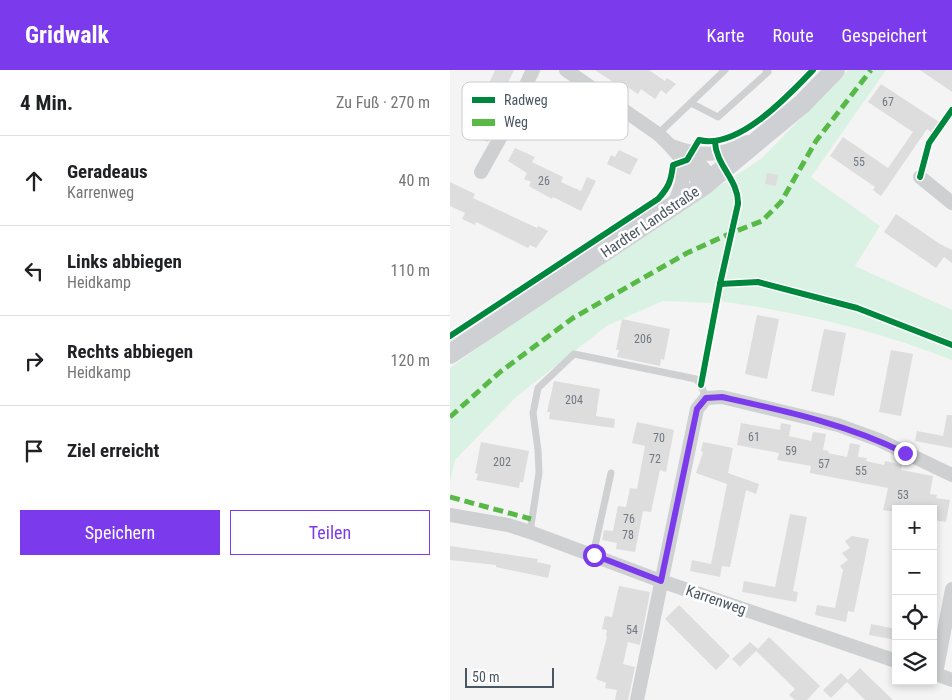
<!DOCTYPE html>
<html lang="de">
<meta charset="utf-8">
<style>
body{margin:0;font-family:"Roboto Condensed",sans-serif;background:#f2f2f2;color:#202124}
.controls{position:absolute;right:15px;bottom:15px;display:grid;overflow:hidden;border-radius:0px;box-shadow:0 2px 8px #0003}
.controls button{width:45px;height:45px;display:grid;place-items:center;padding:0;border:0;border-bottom:1px solid #e0e0e0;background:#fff;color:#202124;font:25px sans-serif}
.scale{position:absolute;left:15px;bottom:12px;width:89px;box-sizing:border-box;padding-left:5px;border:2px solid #4a5661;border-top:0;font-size:14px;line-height:18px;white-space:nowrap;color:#4a5661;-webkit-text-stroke:4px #fff;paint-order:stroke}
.stop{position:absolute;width:15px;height:15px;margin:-11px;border:4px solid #7c3aed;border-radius:50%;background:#fff}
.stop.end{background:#7c3aed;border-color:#fff;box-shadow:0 1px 5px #0008}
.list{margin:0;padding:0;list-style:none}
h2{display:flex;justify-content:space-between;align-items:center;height:65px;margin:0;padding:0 20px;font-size:21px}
h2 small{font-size:16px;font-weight:400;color:#757577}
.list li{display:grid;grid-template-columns:32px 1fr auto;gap:15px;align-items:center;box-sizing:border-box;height:90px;padding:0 20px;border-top:1px solid #e0e0e0}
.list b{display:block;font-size:19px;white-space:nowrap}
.list p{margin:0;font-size:16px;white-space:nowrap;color:#757577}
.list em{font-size:16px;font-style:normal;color:#757577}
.actions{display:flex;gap:10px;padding:15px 20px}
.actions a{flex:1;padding:11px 0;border:1px solid #7c3aed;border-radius:0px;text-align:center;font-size:18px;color:#7c3aed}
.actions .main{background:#7c3aed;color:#fff}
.icon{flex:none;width:28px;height:28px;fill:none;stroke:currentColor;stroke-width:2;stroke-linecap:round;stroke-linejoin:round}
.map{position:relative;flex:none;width:502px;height:630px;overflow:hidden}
header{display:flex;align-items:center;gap:30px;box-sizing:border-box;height:70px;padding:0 25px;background:#7c3aed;color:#fff}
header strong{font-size:24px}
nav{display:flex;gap:28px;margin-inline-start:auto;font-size:18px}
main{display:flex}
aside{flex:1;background:#fff}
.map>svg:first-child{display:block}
.green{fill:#d9f2e3}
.building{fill:#ddddde}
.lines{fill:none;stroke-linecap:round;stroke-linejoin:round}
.lane{stroke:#ced0d2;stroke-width:7}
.street{stroke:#ced0d2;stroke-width:14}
.secondary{stroke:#ced0d4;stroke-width:20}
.quiet{stroke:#58b947;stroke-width:5;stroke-dasharray:10 5;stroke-linecap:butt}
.cycleway-casing{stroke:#fff;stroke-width:9}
.cycleway{stroke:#00873e;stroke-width:6}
.route{stroke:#7c3aed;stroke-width:6}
.labels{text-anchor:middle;stroke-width:5;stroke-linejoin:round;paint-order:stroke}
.number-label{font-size:12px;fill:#707881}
.street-label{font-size:15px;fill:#4a5661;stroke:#fff}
.key{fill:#fff;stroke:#c9ccd0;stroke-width:1}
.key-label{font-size:14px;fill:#4a5661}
</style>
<header>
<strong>Gridwalk</strong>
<nav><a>Karte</a><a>Route</a><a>Gespeichert</a></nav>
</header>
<main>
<aside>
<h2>4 Min.<small>Zu Fuß · 270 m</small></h2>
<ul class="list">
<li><svg class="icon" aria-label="ahead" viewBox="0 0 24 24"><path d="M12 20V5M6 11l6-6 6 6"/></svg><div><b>Geradeaus</b><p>Karrenweg</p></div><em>40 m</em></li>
<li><svg class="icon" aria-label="left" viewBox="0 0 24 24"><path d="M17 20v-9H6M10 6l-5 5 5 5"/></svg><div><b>Links abbiegen</b><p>Heidkamp</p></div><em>110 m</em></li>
<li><svg class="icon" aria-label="right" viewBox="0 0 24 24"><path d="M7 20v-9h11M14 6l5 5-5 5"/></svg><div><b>Rechts abbiegen</b><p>Heidkamp</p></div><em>120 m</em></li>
<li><svg class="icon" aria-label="arrive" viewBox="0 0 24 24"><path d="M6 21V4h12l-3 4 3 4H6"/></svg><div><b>Ziel erreicht</b></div></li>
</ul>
<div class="actions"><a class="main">Speichern</a><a>Teilen</a></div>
</aside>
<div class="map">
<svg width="502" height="630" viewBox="0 0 502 630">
<rect width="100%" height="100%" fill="#f4f4f4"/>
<path class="green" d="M398 0H436L361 107 430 156 405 196 502 240V290C427 260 351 243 271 231L261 233 213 231 158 255 66 327 5 390 0 412V298L51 261 312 88Z"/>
<g class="building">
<polygon points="45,0 64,0 54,21 59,24 56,34 38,72 16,65"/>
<polygon points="145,0 199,0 215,11 217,8 226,14 216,24 211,20 205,29 191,19 188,24 168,11 166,14"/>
<polygon points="470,0 502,0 502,22 489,13"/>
<polygon points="431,14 489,52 482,63 477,59 431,126 423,120 425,117 380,86 393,67 438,98 463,62 418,32"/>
<polygon points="65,78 85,87 82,92 113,107 111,112 131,121 137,107 146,111 131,141 103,127 102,129 79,116 81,112 74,109 77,103 58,91"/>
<polygon points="169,80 188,89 180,105 157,94 161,85 165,87"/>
<polygon points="317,103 328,105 326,116 315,114"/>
<polygon points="0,112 25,124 23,128 87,158 88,156 98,161 86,178 80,175 78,178 26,152 25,155 12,149 15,143 0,136"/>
<polygon points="446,144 490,174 502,180 502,193 494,187 486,198 434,162"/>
<polygon points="307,245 329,249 317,309 295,304"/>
<polygon points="172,249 220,259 214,290 211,289 210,296 167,287 169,280 166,280"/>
<polygon points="374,259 396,263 384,326 361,321"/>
<polygon points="441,280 463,284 451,346 429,342"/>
<polygon points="104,311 150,319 146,346 165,349 164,358 99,349 100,342 97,342"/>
<polygon points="497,345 502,345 502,378 465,371 467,361 493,366"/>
<polygon points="187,352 224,360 216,402 210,400 201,442 193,441 185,482 166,479 167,473 152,470 154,460 163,461 168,436 176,437 180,418 187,419 195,376 182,373"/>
<polygon points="291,353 330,360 331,353 341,355 339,366 361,371 363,362 376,364 373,380 379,381 378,383 397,387 400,373 410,375 408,387 417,388 416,391 434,395 435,391 452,395 451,400 483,406 480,424 487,425 486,428 500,430 496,452 483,450 483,439 446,439 446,442 433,440 438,418 360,403 361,396 327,390 329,383 287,375"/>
<polygon points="31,372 79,381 73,412 70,412 69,418 26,410 28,404 25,403"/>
<polygon points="253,372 283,378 278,403 309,414 306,424 296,420 280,497 272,496 270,507 240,501 242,490 261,494 277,414 246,403 253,382 251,381"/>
<polygon points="340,444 357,447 343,521 348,522 346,532 292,522 294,511 325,517"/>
<polygon points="402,466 419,469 404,542 398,541 396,552 365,545 367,535 385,538 393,500 390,496 398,490 392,483 400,478 395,471"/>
<polygon points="0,476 88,489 87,492 101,495 98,508 46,497 46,495 0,490"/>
<polygon points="169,516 200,522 190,575 178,572 173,594 185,597 178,630 165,630 167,620 155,618 156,613 146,609 157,567 156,566 157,560 152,559 155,546 162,547"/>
<polygon points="229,535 280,586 266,600 215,549"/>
<polygon points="421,554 446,559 446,570 419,565"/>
<polygon points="319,567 370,616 357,630 345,630 339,625 345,619 306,581 290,597 282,589 300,572 308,579"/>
<polygon points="410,598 421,609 443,630 415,630 397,612 381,628 373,620 391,603 398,610"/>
</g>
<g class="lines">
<g class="lane">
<polyline points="241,33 268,47 318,2 316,0"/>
<polyline points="208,64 275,0"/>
<polyline points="80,462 89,403 88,380 83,343 88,318 124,284 246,309 251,315 256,328"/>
<polyline points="143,485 161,403"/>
</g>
<g class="street">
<path d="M116 0 208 64C226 79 238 99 253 116"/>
<path d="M222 76C251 87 270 87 297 72"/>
<polyline points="241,84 263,109"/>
<polyline points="31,102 54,61 83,0"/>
<polyline points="470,107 502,133"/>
<polyline points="224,135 232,113 233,93"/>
<polyline points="0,445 58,455 80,462 211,511 446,591"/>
<polyline points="483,603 502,610"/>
<polyline points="486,604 502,519"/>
<polyline points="187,630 247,339 256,328 272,327 388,355 429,370 502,405"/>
</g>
<polyline class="secondary" points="0,284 253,116 352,34 385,0"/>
<g class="quiet">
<polyline points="0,347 50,302 123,248 237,183 281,163 312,151 331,132 366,71 421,0"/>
<polyline points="0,427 81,449"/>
</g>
<g class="cycleway-casing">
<g id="cycleway">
<polyline points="470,107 479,73 502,40"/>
<polyline points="270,214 308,212 407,238 502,275"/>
<path d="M0 266 208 129C219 117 221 111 223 95L237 90 249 70C288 80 338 26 363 0"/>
<path d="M251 315 270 214 288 134C289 110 266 96 265 72"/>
</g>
</g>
<use href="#cycleway" class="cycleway"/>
</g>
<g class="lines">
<path class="route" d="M144 485 211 511 247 339 256 328 272 327C335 341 397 354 455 383"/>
</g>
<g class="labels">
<g class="number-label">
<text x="438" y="36">67</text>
<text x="409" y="96">55</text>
<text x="94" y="115">26</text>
<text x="193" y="273">206</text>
<text x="124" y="334">204</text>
<text x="304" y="371">61</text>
<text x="209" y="372">70</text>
<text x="341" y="385">59</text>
<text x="205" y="393">72</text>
<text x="52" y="396">202</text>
<text x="374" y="398">57</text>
<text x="411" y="405">55</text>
<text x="453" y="429">53</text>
<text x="179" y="453">76</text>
<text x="178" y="469">78</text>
<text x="182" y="564">54</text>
</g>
<g class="street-label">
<text transform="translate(200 152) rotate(-34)" y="5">Hardter Landstraße</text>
<text transform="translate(266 530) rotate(19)" y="5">Karrenweg</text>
</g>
</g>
<rect x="12" y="12" width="166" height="58" rx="8" class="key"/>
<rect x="22" y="27" width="23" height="6" fill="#00873e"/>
<rect x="22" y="49" width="23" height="7" fill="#58b947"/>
<g class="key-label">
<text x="54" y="35">Radweg</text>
<text x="54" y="57">Weg</text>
</g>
</svg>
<div class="controls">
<button>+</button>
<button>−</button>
<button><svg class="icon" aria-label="locate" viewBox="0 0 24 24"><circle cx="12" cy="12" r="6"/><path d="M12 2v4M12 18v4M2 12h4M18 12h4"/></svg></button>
<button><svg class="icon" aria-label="layers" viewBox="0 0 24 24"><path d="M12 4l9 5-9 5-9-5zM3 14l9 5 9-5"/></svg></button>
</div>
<div class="scale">50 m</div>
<div class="stop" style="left:144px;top:485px"></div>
<div class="stop end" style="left:455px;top:383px"></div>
</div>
</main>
